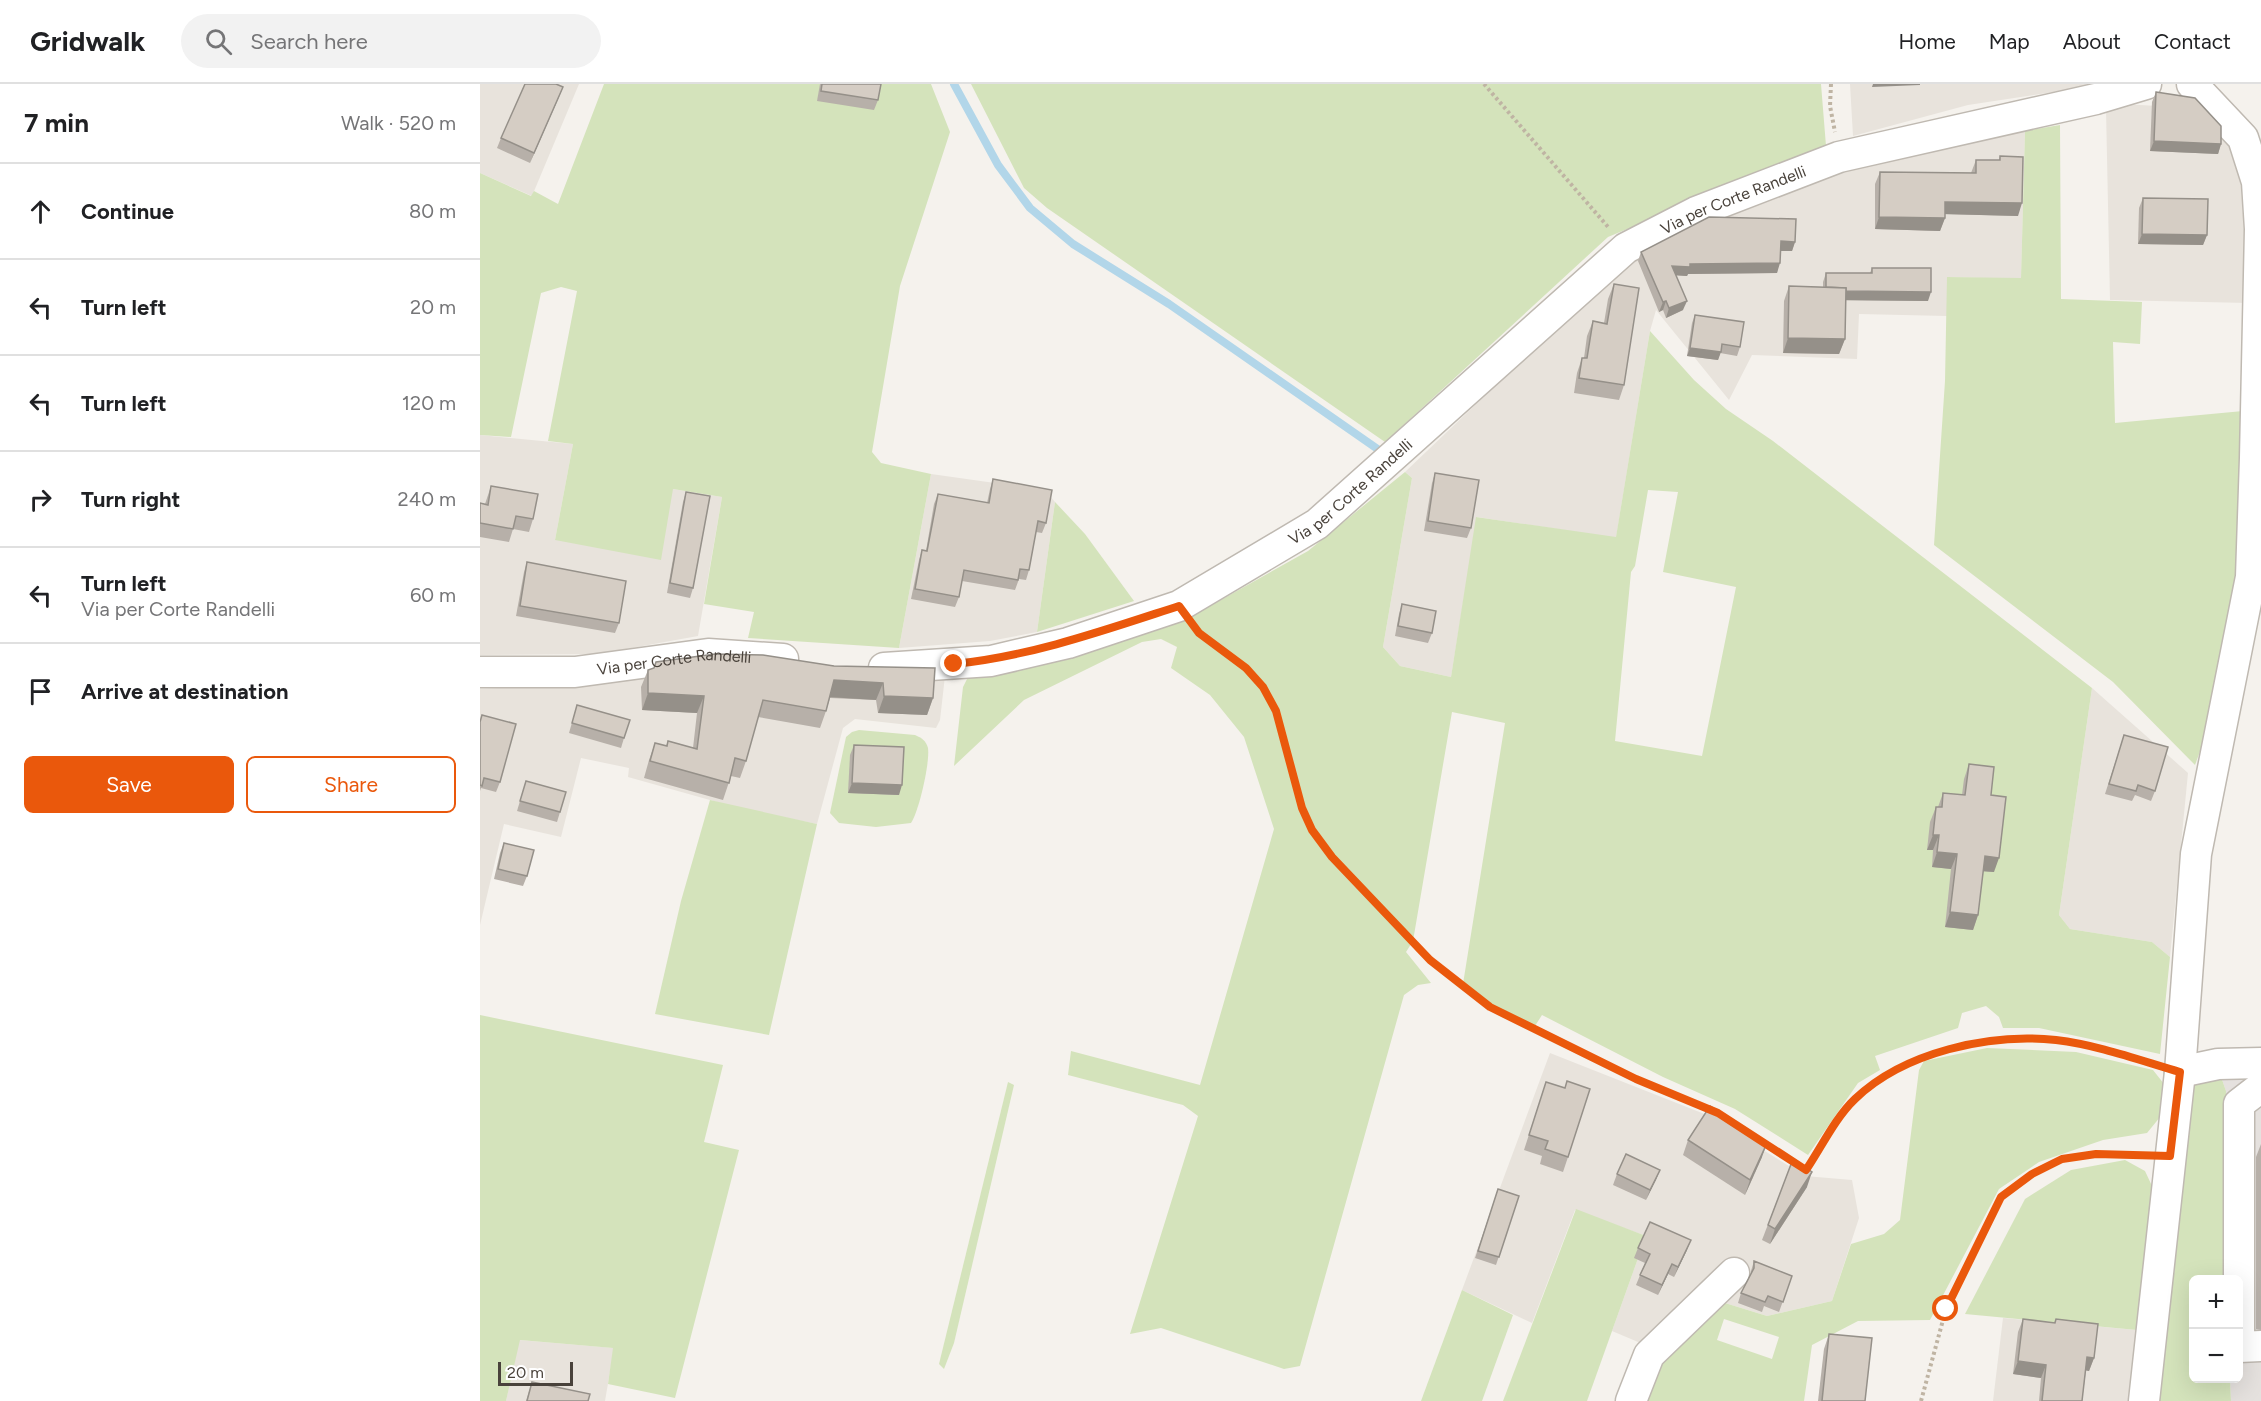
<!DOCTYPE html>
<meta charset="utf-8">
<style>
body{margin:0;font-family:Figtree,sans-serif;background:#f2f2f2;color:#202124}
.controls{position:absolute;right:18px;bottom:18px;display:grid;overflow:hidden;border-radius:9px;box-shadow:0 6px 24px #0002}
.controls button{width:54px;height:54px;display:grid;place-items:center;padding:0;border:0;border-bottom:2px solid #e0e0e0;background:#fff;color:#202124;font:30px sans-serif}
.scale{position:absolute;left:18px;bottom:15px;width:75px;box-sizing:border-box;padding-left:6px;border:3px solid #49423b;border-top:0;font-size:16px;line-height:21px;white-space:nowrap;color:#49423b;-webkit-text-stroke:4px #fff;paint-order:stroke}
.stop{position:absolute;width:18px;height:18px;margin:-14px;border:4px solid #ea580c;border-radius:50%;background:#fff}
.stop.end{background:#ea580c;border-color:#fff;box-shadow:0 2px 6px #0008}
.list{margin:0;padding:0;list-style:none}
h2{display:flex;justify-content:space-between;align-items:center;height:78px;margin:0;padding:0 24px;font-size:26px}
h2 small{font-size:20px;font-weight:400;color:#757577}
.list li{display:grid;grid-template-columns:39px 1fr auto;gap:18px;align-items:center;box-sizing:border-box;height:96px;padding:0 24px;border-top:2px solid #e0e0e0}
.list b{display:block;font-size:22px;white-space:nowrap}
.list p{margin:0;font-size:20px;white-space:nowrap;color:#757577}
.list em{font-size:20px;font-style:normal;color:#757577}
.actions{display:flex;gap:12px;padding:18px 24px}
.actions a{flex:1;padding:14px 0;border:2px solid #ea580c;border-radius:9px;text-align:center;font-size:21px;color:#ea580c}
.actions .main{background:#ea580c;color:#fff}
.icon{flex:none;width:33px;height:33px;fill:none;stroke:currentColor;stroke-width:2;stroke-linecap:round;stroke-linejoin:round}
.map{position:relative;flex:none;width:1781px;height:1317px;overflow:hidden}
header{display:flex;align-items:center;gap:36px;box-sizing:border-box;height:84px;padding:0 30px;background:#fff;border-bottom:2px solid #e0e0e0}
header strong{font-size:28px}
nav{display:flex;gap:33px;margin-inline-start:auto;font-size:21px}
.search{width:420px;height:54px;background:#f2f2f2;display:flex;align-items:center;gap:15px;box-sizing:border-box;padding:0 21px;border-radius:33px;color:#757577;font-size:22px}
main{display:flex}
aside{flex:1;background:#fff}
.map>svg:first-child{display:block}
.residential{fill:#e8e3dc}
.industrial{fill:#e5e1de}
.green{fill:#d4e3bb;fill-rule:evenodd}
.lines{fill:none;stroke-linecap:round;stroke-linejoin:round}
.stream{stroke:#b2d6e9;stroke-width:8}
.minor-casing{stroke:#bfb9b1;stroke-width:33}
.path{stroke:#bfb4a3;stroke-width:4;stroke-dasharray:3 3;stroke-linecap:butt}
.minor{stroke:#fff;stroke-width:30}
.wall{fill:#b7b0a9}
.shaded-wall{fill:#959089}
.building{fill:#d5cdc4;stroke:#959089;stroke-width:1.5}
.route{stroke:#ea580c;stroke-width:8}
.labels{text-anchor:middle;stroke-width:6;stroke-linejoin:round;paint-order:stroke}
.street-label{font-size:16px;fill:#49423b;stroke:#fff}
</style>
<header>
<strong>Gridwalk</strong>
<div class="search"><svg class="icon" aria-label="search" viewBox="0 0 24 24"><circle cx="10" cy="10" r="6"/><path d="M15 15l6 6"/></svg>Search here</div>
<nav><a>Home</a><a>Map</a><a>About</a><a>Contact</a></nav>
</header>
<main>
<aside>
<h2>7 min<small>Walk · 520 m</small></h2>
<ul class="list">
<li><svg class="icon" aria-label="ahead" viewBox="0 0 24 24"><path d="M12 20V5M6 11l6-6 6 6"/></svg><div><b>Continue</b></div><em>80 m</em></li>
<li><svg class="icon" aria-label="left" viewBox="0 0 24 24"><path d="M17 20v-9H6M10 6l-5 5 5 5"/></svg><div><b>Turn left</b></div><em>20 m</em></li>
<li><svg class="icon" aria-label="left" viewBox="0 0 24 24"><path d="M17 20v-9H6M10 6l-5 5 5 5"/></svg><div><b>Turn left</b></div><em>120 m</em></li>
<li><svg class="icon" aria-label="right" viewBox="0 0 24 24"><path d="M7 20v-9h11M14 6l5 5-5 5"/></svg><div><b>Turn right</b></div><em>240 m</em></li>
<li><svg class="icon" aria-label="left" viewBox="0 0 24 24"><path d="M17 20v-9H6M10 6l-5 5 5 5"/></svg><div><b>Turn left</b><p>Via per Corte Randelli</p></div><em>60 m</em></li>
<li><svg class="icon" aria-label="arrive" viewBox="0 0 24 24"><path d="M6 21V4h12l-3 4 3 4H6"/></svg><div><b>Arrive at destination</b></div></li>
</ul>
<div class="actions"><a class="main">Save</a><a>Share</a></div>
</aside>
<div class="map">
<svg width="1781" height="1317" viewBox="0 0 1781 1317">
<rect width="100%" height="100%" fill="#f5f2ed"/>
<g class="residential">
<polygon points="0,0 99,0 52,112 0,89"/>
<polygon points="1370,0 1626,0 1488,21 1373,52"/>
<polygon points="1641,20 1678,22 1744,50 1760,89 1769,219 1630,216 1626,25"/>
<polygon points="1545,47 1541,195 1467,193 1467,232 1379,230 1377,275 1272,271 1249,316 1176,226 1170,247 1136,454 997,433 971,593 920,582 903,563 932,394 925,388 1141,182 1205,142 1316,103 1425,67"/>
<polygon points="0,351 93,360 75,456 193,405 242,413 218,552 118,570 0,571"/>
<polygon points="451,390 565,406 575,418 557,548 510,557 419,564"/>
<polygon points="237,582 465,592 460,636 456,644 375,635 363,644 337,740 262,725 148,693 149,684 101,674 81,753 24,740 0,841 0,605 125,598"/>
<polygon points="1612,604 1708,689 1690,873 1672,858 1590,845 1579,831"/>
<polygon points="1070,969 1227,1031 1325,1092 1372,1096 1379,1134 1352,1217 1287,1232 1245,1219 1259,1189 1170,1263 1132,1247 1166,1152 1095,1126 1052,1239 982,1206"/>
<polygon points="1523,1234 1657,1246 1651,1317 1513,1317"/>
<polygon points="39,1256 134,1264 125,1317 26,1317"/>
</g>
<polygon class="industrial" points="1739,987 1781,987 1781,1317 1751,1317 1750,1295 1758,1294 1758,1196 1749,1195 1746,1007"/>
<g class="green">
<polygon points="124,0 451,0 470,48 420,202 392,368 401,379 451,390 419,564 268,554 274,528 224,520 242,413 193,405 181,476 75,456 93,360 68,357 97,207 81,203 61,209 31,353 0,351 0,89 51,112 54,107 78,120"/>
<polygon points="491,0 1341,0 1346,62 1128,153 905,358 567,124 544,104"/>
<polygon points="1580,41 1581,215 1662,218 1660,260 1633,258 1635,339 1763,327 1759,498 1722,662 1715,681 1633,598 1454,461 1465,297 1467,193 1541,194 1545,47"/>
<path d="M1170 247 1214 296 1246 325 1293 357 1612 604 1579 831 1590 845 1672 858 1690 873 1680 970 1559 944H1523L1519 933 1506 922 1482 929 1478 944 1395 972 1400 986 1378 999 1328 1071 1255 1025 1183 993 1062 931 1055 942 982 906 1025 639 972 628 933 857 926 868 951 899 938 901 924 911 820 1282 804 1285 681 1244 650 1250 718 1032 703 1021 588 991 591 967 720 1001 794 745 764 653 730 611 691 584 697 563 681 555 662 558 544 616 474 682 483 603 488 593 547 584 707 535 828 467 925 388 932 394 903 563 920 582 971 593 996 433 1136 453ZM1168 406 1198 408 1183 488 1256 503 1222 672 1135 657 1151 488 1155 482Z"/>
<polygon points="575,418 605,450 654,517 557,548"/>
<path d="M379 646 435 651C442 654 446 657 448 664 450 679 439 727 431 739L396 743 359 739 350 729 366 653 372 648Z"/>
<polygon points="230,716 337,740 289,951 175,930 201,817"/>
<polygon points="0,931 243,981 224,1058 259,1066 195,1314 128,1300 133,1264 40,1256 26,1317 0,1317"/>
<path d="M1507 964 1596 968 1673 986 1688 1005 1685 1027 1667 1049 1623 1056 1559 1078 1519 1105 1450 1236 1378 1237 1332 1261 1324 1317H1160L1171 1290 1186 1272 1245 1219 1287 1232 1352 1217 1371 1160 1404 1150 1420 1136 1439 986 1444 977ZM1244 1235 1299 1253 1292 1275 1237 1256Z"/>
<polygon points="1739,987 1746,1007 1749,1195 1714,1196 1714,1294 1750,1295 1751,1317 1678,1317 1704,999"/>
<polygon points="528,998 534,1001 474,1259 464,1285 459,1280"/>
<polygon points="1645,1076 1665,1087 1672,1102 1657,1246 1485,1230 1545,1115 1591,1086"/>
<polygon points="1096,1125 1166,1152 1107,1317 1023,1317"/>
<polygon points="982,1206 1033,1231 1002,1317 941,1317"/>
</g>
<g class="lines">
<polyline class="stream" points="474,0 518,81 550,124 593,160 689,220 899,366"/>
<g class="minor-casing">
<g id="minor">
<path id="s1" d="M404 584 511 577 588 559 699 522 837 440 1146 164 1216 128 1359 73 1616 15 1666 0"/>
<path id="s2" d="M0 588H95L228 570 303 575"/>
<polyline points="1700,988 1738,980 1781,979"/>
<polyline points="1781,1003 1759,1020 1759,1263 1781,1262"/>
<polyline points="1151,1317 1169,1271 1254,1189"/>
<polyline points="1664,1317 1700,988 1716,770 1771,493 1775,374 1780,145 1777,98 1763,54 1712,0"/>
</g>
</g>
<g class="path">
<polyline points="1004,0 1129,144"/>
<polyline points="1351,0 1350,22 1355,48"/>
<polyline points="714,542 719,549 766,584 783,603 796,627 822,724 832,746 852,773 950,876 1010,923 1156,995 1231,1026"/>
<polyline points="1283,1057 1314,1078"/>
<path d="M1325 1086C1342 1065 1354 1035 1374 1015 1423 967 1508 949 1575 956 1608 960 1641 971 1673 980"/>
<polyline points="1441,1317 1466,1225 1521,1113 1552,1090 1582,1075 1616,1070 1664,1071"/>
</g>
<use href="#minor" class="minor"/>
</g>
<g class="wall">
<polygon points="340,0 401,0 398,16 394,26 337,17"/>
<polygon points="83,3 50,79 17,64 21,54"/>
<polygon points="1676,8 1741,60 1738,70 1670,67 1672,18"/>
<polygon points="1520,72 1538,132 1465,130 1465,134 1460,147 1395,145 1395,100 1400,88 1491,89 1496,76 1519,76"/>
<polygon points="1663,114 1727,151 1723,161 1658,160 1659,124"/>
<polygon points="1315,158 1312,167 1301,167 1297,189 1208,190 1207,192 1196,191 1203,226 1186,234 1183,226 1179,228 1158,177 1161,168"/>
<polygon points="1392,184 1448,217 1365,216 1365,255 1359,270 1303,269 1304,217 1309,202 1343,203 1343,198 1346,189 1390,189"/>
<polygon points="1134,200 1144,301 1139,316 1094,309 1097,289 1102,274 1104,274 1107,252 1113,237 1124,239 1128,215"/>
<polygon points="1215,231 1260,263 1257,272 1240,269 1238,276 1207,272 1212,239"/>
<polygon points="955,389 991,444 987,454 944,447 952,399"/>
<polygon points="513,395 566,439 562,449 556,448 549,486 546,496 539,495 535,506 482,497 479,513 475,523 431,515 439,476 442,466 446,467 454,420 458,410 507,419 510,405"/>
<polygon points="11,402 53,435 49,448 33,445 29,458 0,453 0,419 5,420"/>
<polygon points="206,408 213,504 210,514 187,509 203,418"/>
<polygon points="47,478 139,539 135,549 36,532 44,488"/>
<polygon points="922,520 952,549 948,559 915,552 919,530"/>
<polygon points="176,578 354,582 453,614 447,631 398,629 396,616 350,614 346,627 340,644 278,633 266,677 260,694 251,692 243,716 164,694 169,676 175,659 186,662 188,657 213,664 217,629 162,626 161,603 168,586 174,585"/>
<polygon points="97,621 144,654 141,664 89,649"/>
<polygon points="0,636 20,698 16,708 1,704 0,707"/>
<polygon points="1644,651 1675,707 1671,717 1655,711 1652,717 1625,710"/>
<polygon points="374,661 419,711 368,709 370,671"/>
<polygon points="1489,680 1511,711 1514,788 1503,787 1498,831 1493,846 1465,843 1471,785 1452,783 1453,766 1447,766 1450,738 1456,723 1458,723 1463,709 1482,711 1484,695"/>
<polygon points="46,697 80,728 77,738 37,727"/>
<polygon points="24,759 47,792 43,802 14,795 20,769"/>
<polygon points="1066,998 1088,1073 1083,1088 1060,1080 1062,1072 1044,1066"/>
<polygon points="1208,1056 1282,1073 1265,1111 1203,1071"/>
<polygon points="1781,1060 1781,1246 1776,1245 1776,1073"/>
<polygon points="1313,1075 1327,1103 1290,1160 1282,1156"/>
<polygon points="1180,1086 1166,1116 1133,1101 1137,1090"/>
<polygon points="1018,1105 1039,1112 1016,1181 995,1174"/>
<polygon points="1158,1164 1207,1166 1194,1193 1188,1190 1178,1211 1156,1201 1165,1179 1154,1174"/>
<polygon points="1274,1177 1312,1192 1299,1228 1284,1222 1282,1228 1258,1219 1261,1209 1271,1191 1271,1187"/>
<polygon points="1543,1235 1574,1239 1576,1235 1614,1274 1609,1287 1606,1286 1602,1317 1559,1317 1561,1294 1533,1290 1538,1248"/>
<polygon points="1349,1250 1385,1317 1338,1317 1344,1265"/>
<polygon points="52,1298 108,1317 46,1317"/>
</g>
<g class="shaded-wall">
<polygon points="1393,0 1440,0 1440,1 1392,3"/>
<polygon points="83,3 79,13 50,79 54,69"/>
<polygon points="1674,57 1741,60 1738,70 1670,67"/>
<polygon points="1465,118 1542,119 1538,132 1461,130"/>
<polygon points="1399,133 1465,134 1460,147 1395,145"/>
<polygon points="1662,150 1727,151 1723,161 1658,160"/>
<polygon points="1301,157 1315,158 1312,167 1298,167"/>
<polygon points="1300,179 1297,189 1208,190 1207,192 1189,191 1192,182 1210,180"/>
<polygon points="1346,207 1451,208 1448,217 1342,216"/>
<polygon points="1186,217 1183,226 1179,228 1183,218"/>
<polygon points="1207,217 1203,226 1186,234 1189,224"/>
<polygon points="1308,254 1365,255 1359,270 1303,269"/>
<polygon points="1210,264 1241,268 1238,276 1207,272"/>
<polygon points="354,596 403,599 396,616 348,613"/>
<polygon points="168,609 224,612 217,629 162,626"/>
<polygon points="404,612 453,614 447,631 398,629"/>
<polygon points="372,699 422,701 419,711 368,709"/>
<polygon points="1453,751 1459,751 1453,766 1447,766"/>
<polygon points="1457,768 1477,770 1471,785 1452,783"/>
<polygon points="1505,772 1519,774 1514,788 1499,787"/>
<polygon points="1470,828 1498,831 1493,846 1465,843"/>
<polygon points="1287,1059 1282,1073 1265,1111 1270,1096"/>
<polygon points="1180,1086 1176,1096 1166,1116 1170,1106"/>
<polygon points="1332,1088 1327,1103 1290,1160 1295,1145"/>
<polygon points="1211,1156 1207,1166 1194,1193 1198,1183"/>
<polygon points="1192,1180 1188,1190 1178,1211 1182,1201"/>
<polygon points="1607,1273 1614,1274 1609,1287 1603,1286"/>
<polygon points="1538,1277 1566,1281 1561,1294 1533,1290"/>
</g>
<g class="building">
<polygon points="45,0 76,0 83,3 54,69 21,54"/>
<polygon points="342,0 401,0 398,16 341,7"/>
<polygon points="1676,8 1715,14 1741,42 1741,60 1674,57"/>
<polygon points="1520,72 1543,73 1542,119 1465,118 1465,134 1399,133 1400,88 1496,89 1496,76 1520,76"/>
<polygon points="1663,114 1728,115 1727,151 1662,150"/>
<polygon points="1229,133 1316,135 1315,158 1301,157 1300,179 1210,180 1210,183 1192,182 1207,217 1189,224 1186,217 1183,218 1161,168"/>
<polygon points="1392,184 1451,184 1451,208 1366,207 1366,204 1346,203 1346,189 1392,189"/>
<polygon points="1134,200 1159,204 1144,301 1099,294 1102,274 1107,274 1113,237 1127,240"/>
<polygon points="1309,202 1366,204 1365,255 1308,254"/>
<polygon points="1215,231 1264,238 1260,263 1242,260 1241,268 1210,264"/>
<polygon points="955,389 999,396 991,444 948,437"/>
<polygon points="513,395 572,406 566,439 558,437 549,486 540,485 538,496 484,486 479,513 435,505 442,466 447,467 458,410 509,419"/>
<polygon points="11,402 58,410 53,435 36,432 33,445 0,439 0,419 8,421"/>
<polygon points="206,408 230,412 213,504 190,499"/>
<polygon points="47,478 146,497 139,539 40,522"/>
<polygon points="922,520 956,527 952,549 918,542"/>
<polygon points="235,570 283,571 354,582 455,584 453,614 404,612 403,599 354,596 346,627 283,616 266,677 255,674 249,699 170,677 175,659 187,662 188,657 217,665 224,612 168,609 168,586 174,584 176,578"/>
<polygon points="97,621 150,636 144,654 92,639"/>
<polygon points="2,631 36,640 20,698 4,694 2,702 0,701 0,638"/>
<polygon points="1644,651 1688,663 1675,707 1658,701 1656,707 1629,700"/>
<polygon points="374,661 424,663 422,701 372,699"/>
<polygon points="1489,680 1514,683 1511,711 1526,713 1519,774 1505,772 1498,831 1470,828 1477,770 1457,768 1459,751 1453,751 1456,723 1462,723 1463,709 1485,711"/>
<polygon points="46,697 86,708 80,728 40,717"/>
<polygon points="24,759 54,766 47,792 18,785"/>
<polygon points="1087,997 1110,1005 1088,1073 1065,1065 1068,1057 1049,1051 1066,998 1085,1004"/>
<polygon points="1230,1022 1287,1059 1270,1096 1208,1056"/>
<polygon points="1146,1070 1180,1086 1170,1106 1137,1090"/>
<polygon points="1313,1075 1332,1088 1295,1145 1288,1141"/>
<polygon points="1018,1105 1039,1112 1019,1173 998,1167"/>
<polygon points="1170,1138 1211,1156 1198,1183 1192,1180 1182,1201 1160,1191 1170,1170 1158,1164"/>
<polygon points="1274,1177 1312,1192 1303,1218 1288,1212 1285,1218 1261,1209 1274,1184"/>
<polygon points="1543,1235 1575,1239 1576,1235 1618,1240 1614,1274 1607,1273 1602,1317 1562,1317 1566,1281 1538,1277"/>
<polygon points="1349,1250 1392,1254 1385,1317 1342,1317"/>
<polygon points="52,1298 110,1310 108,1317 47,1317"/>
</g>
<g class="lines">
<path class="route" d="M474 580C552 572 625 546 699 522L719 549 766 584 783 603 796 627 822 724 832 746 852 773 950 876 1010 923 1156 995 1238 1029 1326 1086C1341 1064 1355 1034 1375 1015 1424 968 1509 949 1576 956 1618 961 1659 976 1700 988L1690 1072 1616 1070 1582 1075 1552 1090 1521 1113 1466 1225"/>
</g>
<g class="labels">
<g class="street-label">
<text dy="6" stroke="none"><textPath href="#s1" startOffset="996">Via per Corte Randelli</textPath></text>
<text dy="6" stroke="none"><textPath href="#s1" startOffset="510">Via per Corte Randelli</textPath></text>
<text dy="6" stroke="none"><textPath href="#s2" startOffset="195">Via per Corte Randelli</textPath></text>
</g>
</g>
</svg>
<div class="controls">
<button>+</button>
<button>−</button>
</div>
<div class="scale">20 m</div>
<div class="stop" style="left:1466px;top:1225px"></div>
<div class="stop end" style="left:474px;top:580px"></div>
</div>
</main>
